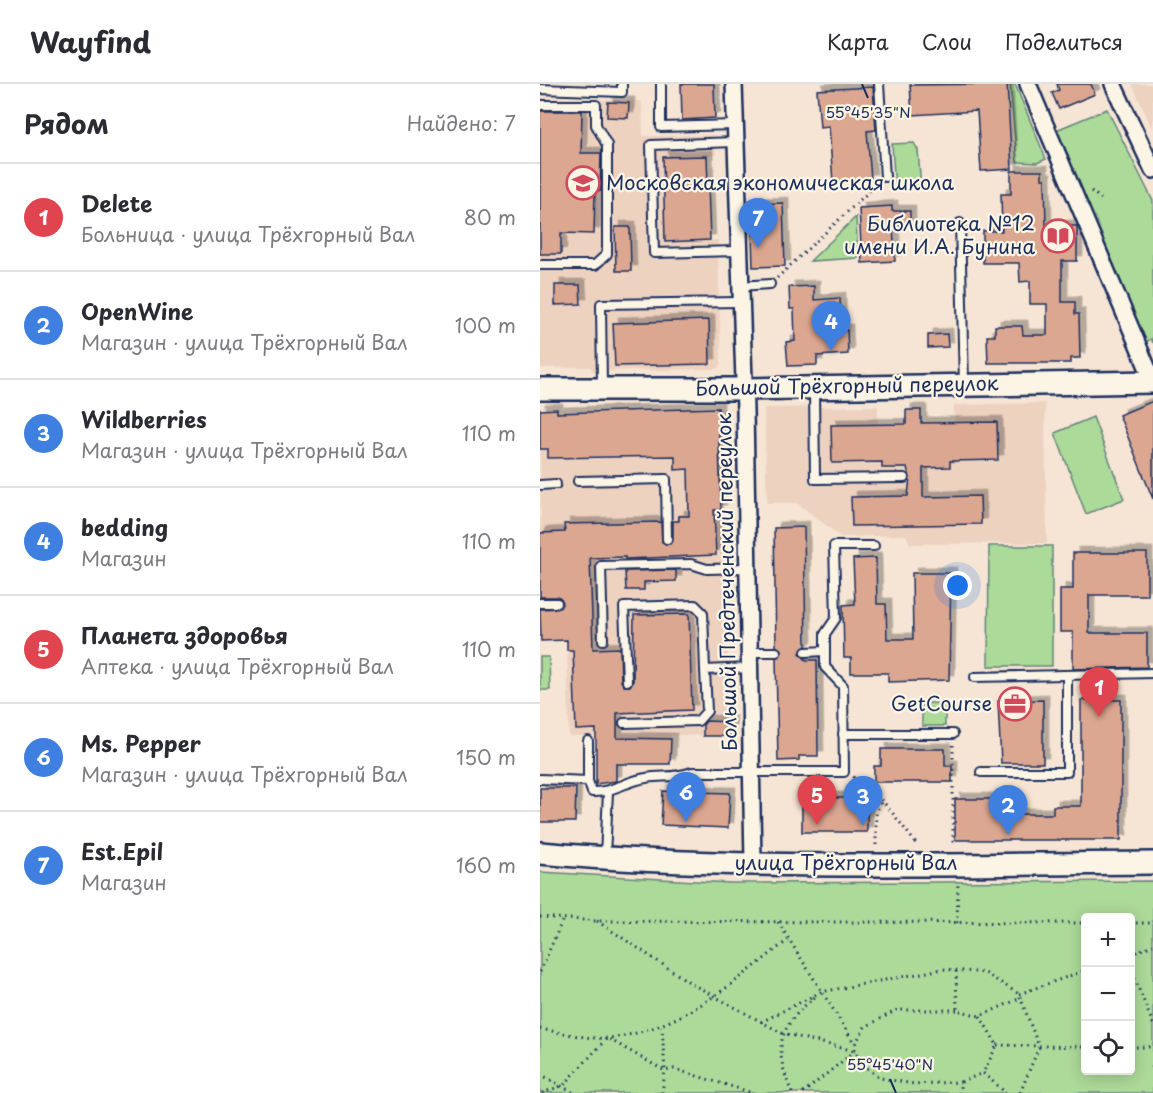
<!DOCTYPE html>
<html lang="ru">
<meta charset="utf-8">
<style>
body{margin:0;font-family:"Playpen Sans",sans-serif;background:#f2f2f3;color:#2b2b33}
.controls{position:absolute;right:18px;bottom:18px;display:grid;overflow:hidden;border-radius:6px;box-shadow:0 3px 15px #0003}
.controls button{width:54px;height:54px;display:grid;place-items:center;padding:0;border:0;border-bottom:2px solid #e1e1e2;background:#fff;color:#2b2b33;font:30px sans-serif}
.you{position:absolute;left:418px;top:502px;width:21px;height:21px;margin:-15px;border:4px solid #fff;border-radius:50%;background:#1a73e8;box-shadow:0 0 0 9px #1a73e833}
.badge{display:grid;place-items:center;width:39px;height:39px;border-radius:50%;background:#d1495b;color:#fff;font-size:20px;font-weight:700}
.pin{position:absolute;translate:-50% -50px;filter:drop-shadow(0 2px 3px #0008)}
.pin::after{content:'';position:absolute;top:32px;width:21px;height:18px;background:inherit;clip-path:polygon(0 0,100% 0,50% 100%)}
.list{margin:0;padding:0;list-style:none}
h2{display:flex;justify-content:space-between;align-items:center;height:78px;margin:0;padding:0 24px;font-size:26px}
h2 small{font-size:20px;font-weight:400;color:#7c7c81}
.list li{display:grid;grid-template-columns:39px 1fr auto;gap:18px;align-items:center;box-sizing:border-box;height:108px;padding:0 24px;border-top:2px solid #e1e1e2}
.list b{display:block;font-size:22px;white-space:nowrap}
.list p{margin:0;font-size:20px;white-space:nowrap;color:#7c7c81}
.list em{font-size:20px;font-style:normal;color:#7c7c81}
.icon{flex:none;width:33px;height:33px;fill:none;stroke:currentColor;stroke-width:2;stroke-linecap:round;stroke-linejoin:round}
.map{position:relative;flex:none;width:613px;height:1009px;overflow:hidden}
header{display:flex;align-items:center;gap:36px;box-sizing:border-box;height:84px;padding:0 30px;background:#fff;border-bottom:2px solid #e1e1e2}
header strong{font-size:28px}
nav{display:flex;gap:33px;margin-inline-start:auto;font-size:21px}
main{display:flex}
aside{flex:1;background:#fff}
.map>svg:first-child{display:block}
.built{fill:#eed2c0}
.green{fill:#acda99;stroke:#64847c;stroke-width:1.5;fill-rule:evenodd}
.building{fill:#dca791;stroke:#1b2f5e;stroke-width:1.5;filter:url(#shadow)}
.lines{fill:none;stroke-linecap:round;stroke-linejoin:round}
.lane-casing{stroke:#1b2f5e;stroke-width:12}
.street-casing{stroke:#1b2f5e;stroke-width:20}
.secondary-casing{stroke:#1b2f5e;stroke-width:26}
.path{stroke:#1b2f5e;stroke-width:3;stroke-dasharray:1.5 4.5;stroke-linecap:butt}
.lane{stroke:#fcf5e5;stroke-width:8}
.street{stroke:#fcf5e5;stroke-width:15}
.secondary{stroke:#fcf5e5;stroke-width:21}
.ticks{fill:none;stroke:#1b2f5e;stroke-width:2}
.labels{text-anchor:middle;stroke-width:4.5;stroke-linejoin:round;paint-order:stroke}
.poi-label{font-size:20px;fill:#1b2f5e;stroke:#fcf5e5;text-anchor:end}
.street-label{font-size:20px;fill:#1b2f5e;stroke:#fcf5e5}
.ticks-label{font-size:15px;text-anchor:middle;fill:#1b2f5e;stroke:#fcf5e5;stroke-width:4.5;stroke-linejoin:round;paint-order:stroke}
</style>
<header>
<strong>Wayfind</strong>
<nav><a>Карта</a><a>Слои</a><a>Поделиться</a></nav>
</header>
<main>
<aside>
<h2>Рядом<small>Найдено: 7</small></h2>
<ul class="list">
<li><span class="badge" style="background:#e0444e">1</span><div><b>Delete</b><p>Больница · улица Трёхгорный Вал</p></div><em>80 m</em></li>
<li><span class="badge" style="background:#3f7fe0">2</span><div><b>OpenWine</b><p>Магазин · улица Трёхгорный Вал</p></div><em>100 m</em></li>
<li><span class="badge" style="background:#3f7fe0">3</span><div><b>Wildberries</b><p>Магазин · улица Трёхгорный Вал</p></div><em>110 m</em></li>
<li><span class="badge" style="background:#3f7fe0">4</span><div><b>bedding</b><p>Магазин</p></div><em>110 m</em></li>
<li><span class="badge" style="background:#e0444e">5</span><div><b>Планета здоровья</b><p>Аптека · улица Трёхгорный Вал</p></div><em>110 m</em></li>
<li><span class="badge" style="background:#3f7fe0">6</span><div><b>Ms. Pepper</b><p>Магазин · улица Трёхгорный Вал</p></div><em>150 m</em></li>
<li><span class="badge" style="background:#3f7fe0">7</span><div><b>Est.Epil</b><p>Магазин</p></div><em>160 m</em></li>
</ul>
</aside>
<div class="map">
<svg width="613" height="1009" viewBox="0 0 613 1009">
<defs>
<filter id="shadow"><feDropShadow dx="5.5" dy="-5.5" stdDeviation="0" flood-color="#0004"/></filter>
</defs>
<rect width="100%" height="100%" fill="#f6e5d4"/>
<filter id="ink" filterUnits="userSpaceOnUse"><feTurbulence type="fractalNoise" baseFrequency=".0167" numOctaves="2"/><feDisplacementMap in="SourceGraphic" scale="12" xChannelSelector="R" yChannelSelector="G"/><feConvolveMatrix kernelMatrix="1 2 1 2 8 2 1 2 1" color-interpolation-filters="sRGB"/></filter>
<g filter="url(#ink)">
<g class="built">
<polygon points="592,0 613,0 613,46"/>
<polygon points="0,14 102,17 103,52 175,51 176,71 167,72 170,156 178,156 181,280 177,285 52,287 51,283 0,284"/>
<polygon points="505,319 507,459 370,460 366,451 301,453 257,419 227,419 224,324 338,322 338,340 366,340 366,326 381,326 381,339 414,339 414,321"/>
<polygon points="182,324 190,652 131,651 130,680 76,680 56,645 56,652 29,652 27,552 9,552 10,557 1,557 0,326 17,325 17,329"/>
</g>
<g class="green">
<polygon points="470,0 475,0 506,75 497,79 477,78"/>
<polygon points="567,25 613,117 613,259 611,255 606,258 514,47"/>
<polygon points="374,59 378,66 381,104 355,106 352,60"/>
<polygon points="316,133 318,174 270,177"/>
<polygon points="553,333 584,415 546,430 515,349"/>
<polygon points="449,462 512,462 512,582 448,582"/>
<polygon points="0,573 9,573 10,606 0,606"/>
<rect x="382" y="619" width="23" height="23"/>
<path d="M0 788 190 799 613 797V1009H0ZM546 834H590V986H546Z"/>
</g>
<g class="building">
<polygon points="141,0 174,0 175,34 142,36"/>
<polygon points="467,0 472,85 441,87 437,27 372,31 370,1"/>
<polygon points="517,0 551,0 555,10 519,25 512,9 519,6"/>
<polygon points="333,3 336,46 327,47 331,95 293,98 289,42 280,43 277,6"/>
<polygon points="68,18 89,19 88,34 67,33"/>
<polygon points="0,27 42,27 41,69 61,69 60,107 55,106 54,150 21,149 21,170 0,170"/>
<polygon points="167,72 170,156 125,158 123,73"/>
<polygon points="471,87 502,87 502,95 505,95 506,142 537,142 537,177 522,177 522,218 535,218 535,230 539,230 540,274 531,274 531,279 448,279 447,252 455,252 455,242 482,242 483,251 507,251 507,220 490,220 490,197 480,198 479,179 443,179 443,147 462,147 461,110 471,110"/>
<polygon points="243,119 245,182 213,183 211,120"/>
<polygon points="352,122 352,127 370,127 370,142 353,142 355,177 322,179 319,124"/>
<polygon points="75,143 90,143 91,187 76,187"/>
<polygon points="15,201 40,201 41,220 15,221"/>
<polygon points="274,202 274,216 300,214 301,246 307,246 308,270 277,272 277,281 248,282 246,258 255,257 254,225 250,225 249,203"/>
<polygon points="169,236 170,280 75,282 73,239"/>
<polygon points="407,250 408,263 388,264 388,251"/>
<polygon points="613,317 613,415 579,331"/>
<polygon points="178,324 181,426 174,426 176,471 85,475 85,473 50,474 53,565 80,564 81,597 84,602 90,602 93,597 94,531 149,530 152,626 77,629 77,654 131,655 130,680 76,680 76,697 56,700 56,645 36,646 33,566 27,566 27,556 1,557 0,525 19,524 23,518 18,513 0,513 0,449 25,448 24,440 121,438 122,458 130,460 133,455 133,437 139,437 139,432 149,432 148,385 135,386 135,372 8,374 8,365 0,365 0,326 17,325 17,329"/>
<polygon points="366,326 381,326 381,339 457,338 458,376 410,377 410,383 383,384 383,413 440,412 441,440 312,442 311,413 368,412 370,393 367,384 342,384 342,378 292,379 291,341 366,340"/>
<polygon points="264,443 266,562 260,569 266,576 277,576 278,672 259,672 259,676 238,677 236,574 242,567 236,562 234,444"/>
<polygon points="533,469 607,469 607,511 549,511 549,549 607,549 607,583 533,585 533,548 520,548 520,505 533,505"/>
<polygon points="336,474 337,520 346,520 347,555 373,555 372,489 411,489 409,596 348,598 348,589 311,589 311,574 304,574 303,521 315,520 313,475"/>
<polygon points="136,486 136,497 104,498 104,506 86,506 85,487"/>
<polygon points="503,616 503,679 461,679 458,617"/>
<polygon points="541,616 581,616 581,756 415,756 415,715 474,715 474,730 513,730 513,722 541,722"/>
<polygon points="166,637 191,638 190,652 163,652 163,641"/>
<polygon points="341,665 405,665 405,682 412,682 412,698 334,698 334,682 341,682"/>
<polygon points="0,704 36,704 35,738 0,738"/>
<polygon points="123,707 190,709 188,744 121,741"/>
<rect x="262" y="714" width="65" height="34"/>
</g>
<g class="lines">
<g class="lane-casing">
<g id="lane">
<polyline points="121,0 121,43 195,41"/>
<polyline points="339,0 345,93"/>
<polyline points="0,5 82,8 82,0"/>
<polyline points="0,21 56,21 56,41 67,61 67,170 55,181 0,181"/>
<polyline points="195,58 111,61 114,169 198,167"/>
<polyline points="420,139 424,300"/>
<polyline points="199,202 230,200"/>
<polyline points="62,303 61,220 200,218"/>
<polyline points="274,305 275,395 364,394"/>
<polyline points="38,397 126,395 127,455"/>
<polyline points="0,401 16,400"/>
<polyline points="0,519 17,519"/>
<polyline points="63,556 61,482 151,480 167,485 208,484"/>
<polyline points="210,568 236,568"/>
<polyline points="266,568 285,567"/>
<polyline points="435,593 613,589"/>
<polyline points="87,597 84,523 155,521 163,529 165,586"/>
<polyline points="84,639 158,637 167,627 165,586 210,584"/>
<polyline points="303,650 413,650"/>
<polyline points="48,657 48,697"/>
<polyline points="441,688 527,688 527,591"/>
<path d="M0 695 48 697 52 708C72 709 86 697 106 694 123 691 133 695 152 688H304L303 602 285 583V550L296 534 294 462H334"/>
<polyline points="65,773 68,708"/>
</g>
</g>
<g class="street-casing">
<g id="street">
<polyline points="194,0 205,326 213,779"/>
<polyline points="488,0 613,297"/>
<polyline points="573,0 613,86"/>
</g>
</g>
<g class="secondary-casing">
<g id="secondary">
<polyline points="0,305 203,305 613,298"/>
<path d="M0 769C202 787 410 780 613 779"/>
</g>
</g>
<g class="path">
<polyline points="551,107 561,115"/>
<polyline points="237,194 337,100"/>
<polyline points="413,661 413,761"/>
<path d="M313 693C341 710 357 735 377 761"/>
<polyline points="336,761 336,729 342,716"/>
<polyline points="0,833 57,837 546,839"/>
<polyline points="57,837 152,900 242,949 315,967"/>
<polyline points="238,838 315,960"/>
<polyline points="417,839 418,798"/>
<polyline points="590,839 613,839"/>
<polyline points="590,870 613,861"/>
<polyline points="590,883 613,940"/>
<polyline points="416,887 417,926 440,932 481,914"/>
<polyline points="0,888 23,835"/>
<polyline points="479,910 546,886"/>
<polyline points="417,926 357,926 325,943 315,960 315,967 326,983 340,994 374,1000 421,998 419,1009"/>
<polyline points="440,932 457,961 443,989"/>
<polyline points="221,938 281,908 403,885 445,889 479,910 499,963 480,1009"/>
<path d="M0 945C20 948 50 956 69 954 141 946 193 899 248 856"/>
<polyline points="457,961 546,963"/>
<polyline points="590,963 613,963"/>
<polyline points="612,984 613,982"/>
<polyline points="0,990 34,1009"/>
<polyline points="421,998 443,989 466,1009"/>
<polyline points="2,1009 24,1001 67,954 125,987 134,985 213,1009"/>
<polyline points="122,1009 125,987 122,943"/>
<path d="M252 1009C233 964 237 944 275 913"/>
<polyline points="263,1009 315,967"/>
</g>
<use href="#lane" class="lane"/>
<use href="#street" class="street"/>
<use href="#secondary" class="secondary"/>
</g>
</g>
<path class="ticks" d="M322 0 328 14M350 995 356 1009"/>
<defs>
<g id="school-ring" transform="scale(1.725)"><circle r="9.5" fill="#fcf5e5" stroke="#d1495b" stroke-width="1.5"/><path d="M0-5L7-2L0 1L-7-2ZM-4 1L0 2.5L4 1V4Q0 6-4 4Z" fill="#d1495b"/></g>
<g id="library-ring" transform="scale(1.725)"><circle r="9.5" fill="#fcf5e5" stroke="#d1495b" stroke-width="1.5"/><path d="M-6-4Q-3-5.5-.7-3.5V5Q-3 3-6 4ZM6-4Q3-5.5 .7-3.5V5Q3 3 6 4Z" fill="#d1495b"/></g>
<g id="office-ring" transform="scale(1.725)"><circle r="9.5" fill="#fcf5e5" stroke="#d1495b" stroke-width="1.5"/><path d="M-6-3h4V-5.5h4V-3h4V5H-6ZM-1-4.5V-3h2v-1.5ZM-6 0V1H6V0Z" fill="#d1495b"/></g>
</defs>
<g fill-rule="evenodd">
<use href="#school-ring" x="43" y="99"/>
<use href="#library-ring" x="518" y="152"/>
<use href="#office-ring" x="475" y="620"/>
</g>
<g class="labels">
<g class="poi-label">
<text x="66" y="106" text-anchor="start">Московская экономическая школа</text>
<text x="495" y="147">Библиотека №12<tspan x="495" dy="23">имени И.А. Бунина</tspan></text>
<text x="452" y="627">GetCourse</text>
</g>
<g class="street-label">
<text transform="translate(307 302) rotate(-1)" y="7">Большой Трёхгорный переулок</text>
<text transform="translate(187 498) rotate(-91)" y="7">Большой Предтеченский переулок</text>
<text x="306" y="786">улица Трёхгорный Вал</text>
</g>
</g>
<g class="ticks-label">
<text x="328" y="34">55°45'35"N</text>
<text x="350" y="986">55°45'40"N</text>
</g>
</svg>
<div class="controls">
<button>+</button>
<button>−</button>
<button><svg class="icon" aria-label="locate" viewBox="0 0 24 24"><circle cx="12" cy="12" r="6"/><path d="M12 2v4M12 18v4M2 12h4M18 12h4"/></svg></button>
</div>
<div class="you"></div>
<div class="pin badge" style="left:559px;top:633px;background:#e0444e">1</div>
<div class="pin badge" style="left:468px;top:751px;background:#3f7fe0">2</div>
<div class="pin badge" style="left:323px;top:742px;background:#3f7fe0">3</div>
<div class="pin badge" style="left:291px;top:267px;background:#3f7fe0">4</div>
<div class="pin badge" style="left:277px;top:741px;background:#e0444e">5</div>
<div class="pin badge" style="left:146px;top:738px;background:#3f7fe0">6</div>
<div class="pin badge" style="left:218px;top:164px;background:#3f7fe0">7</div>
</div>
</main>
